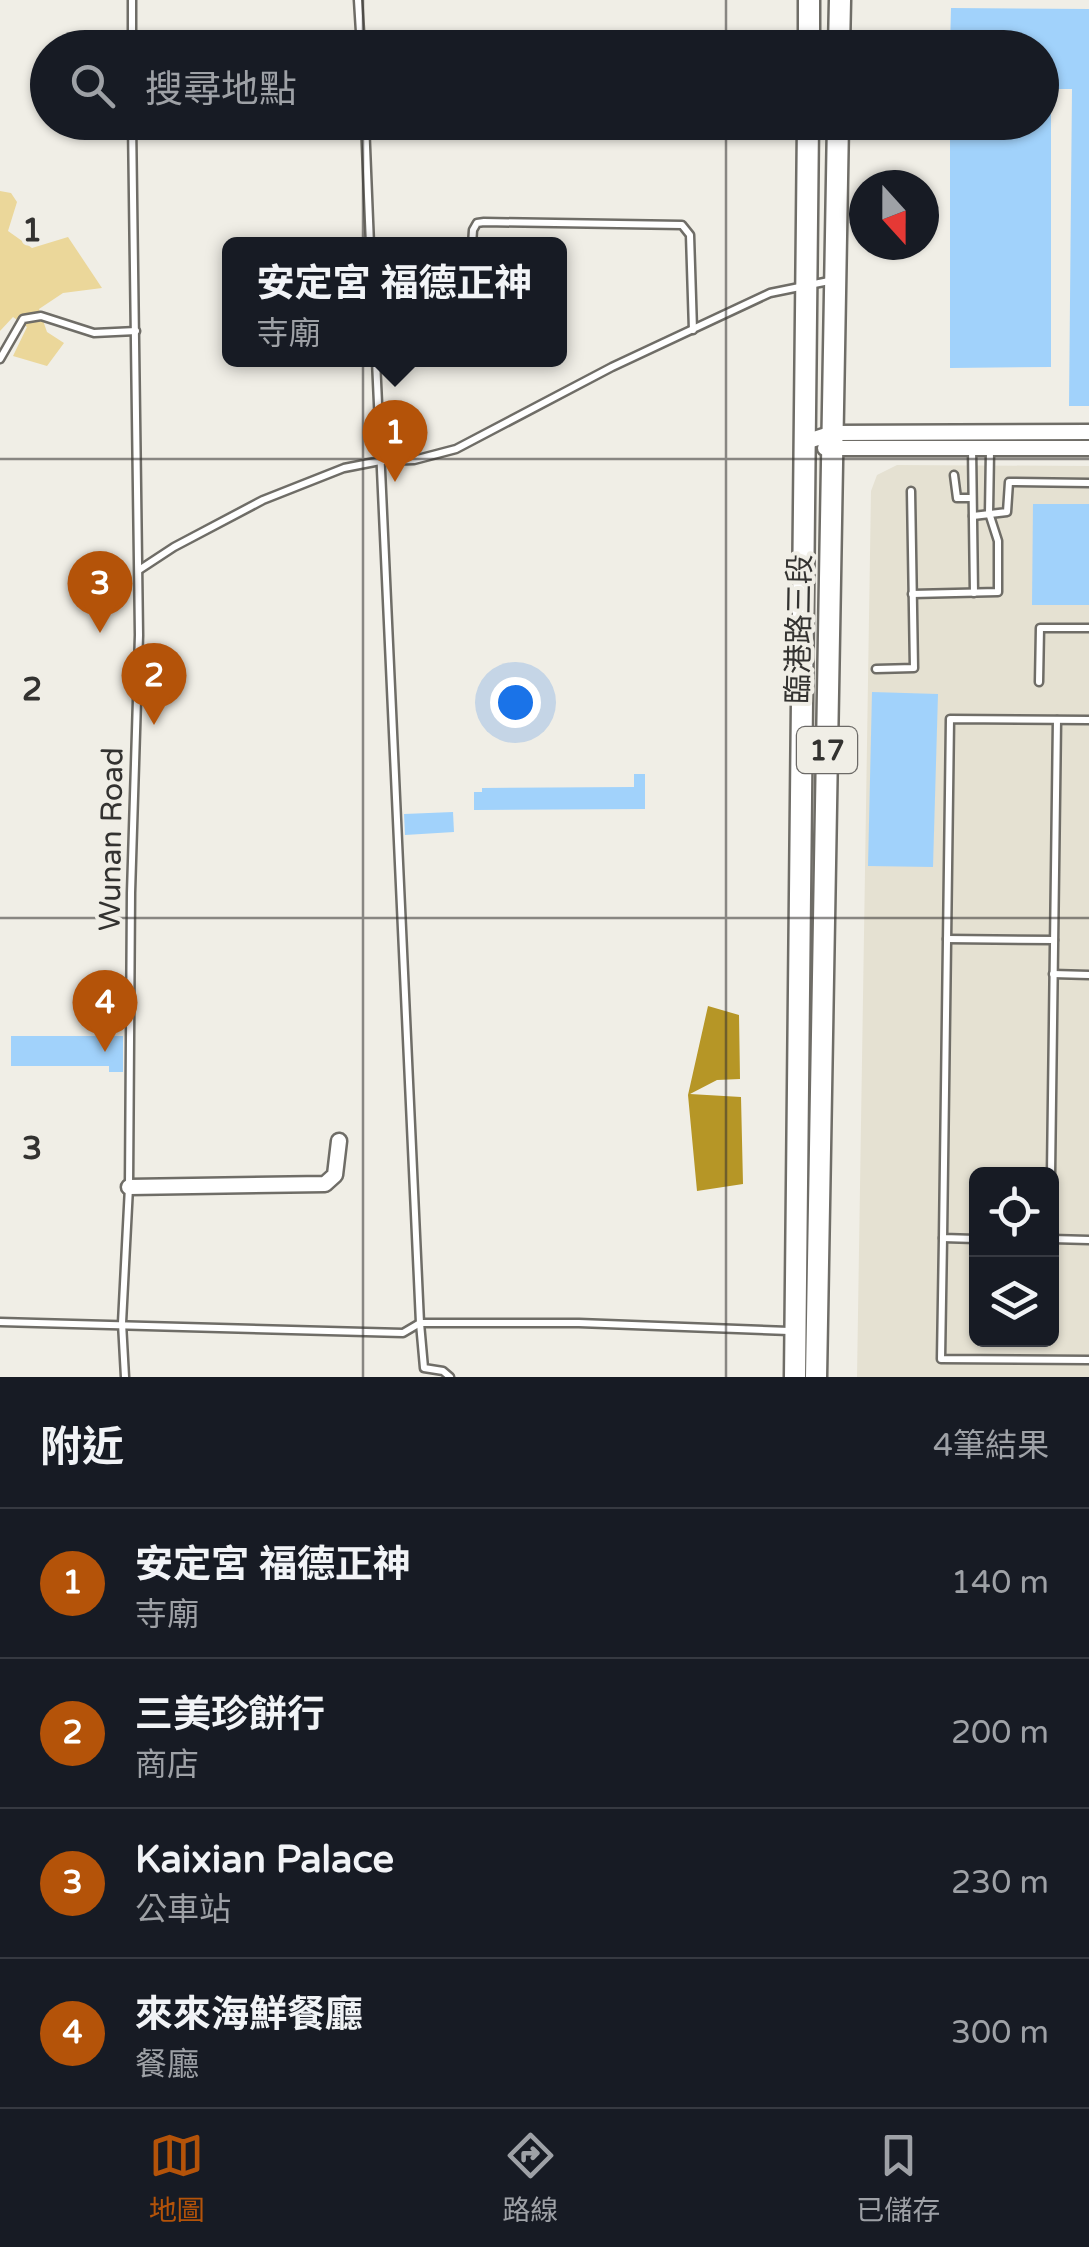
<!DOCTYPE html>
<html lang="zh-TW">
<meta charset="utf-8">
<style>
body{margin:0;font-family:"Varela Round","Noto Sans TC",sans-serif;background:#242831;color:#f1f3f6}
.controls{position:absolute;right:30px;bottom:30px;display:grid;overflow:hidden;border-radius:15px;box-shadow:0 2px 8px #0004}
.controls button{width:90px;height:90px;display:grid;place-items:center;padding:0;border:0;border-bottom:2px solid #363941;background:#171b24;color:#f1f3f6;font:50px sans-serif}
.compass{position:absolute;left:849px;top:170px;width:90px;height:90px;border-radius:50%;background:#171b24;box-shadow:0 2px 8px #0004;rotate:159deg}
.you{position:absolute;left:515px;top:702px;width:35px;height:35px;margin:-25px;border:8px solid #fff;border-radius:50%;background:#1a73e8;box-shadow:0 0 0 15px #1a73e833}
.badge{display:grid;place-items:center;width:65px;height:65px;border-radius:50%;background:#b45309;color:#fff;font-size:32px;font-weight:700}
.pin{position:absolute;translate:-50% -82px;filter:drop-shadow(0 2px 5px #0008)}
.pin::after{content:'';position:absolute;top:52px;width:35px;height:30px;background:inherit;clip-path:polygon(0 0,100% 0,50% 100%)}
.popup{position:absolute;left:222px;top:237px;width:345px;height:130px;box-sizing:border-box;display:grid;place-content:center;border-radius:15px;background:#171b24;filter:drop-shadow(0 2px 8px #0005);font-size:32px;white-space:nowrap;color:#9ea1a6}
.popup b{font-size:38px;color:#f1f3f6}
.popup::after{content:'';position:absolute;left:50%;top:100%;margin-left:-20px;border:20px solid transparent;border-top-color:#171b24}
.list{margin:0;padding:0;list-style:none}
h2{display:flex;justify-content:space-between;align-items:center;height:130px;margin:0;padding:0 40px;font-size:42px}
h2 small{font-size:32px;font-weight:400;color:#9ea1a6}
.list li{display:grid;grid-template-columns:65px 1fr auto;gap:30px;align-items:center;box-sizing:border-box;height:150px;padding:0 40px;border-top:2px solid #363941}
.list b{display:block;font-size:38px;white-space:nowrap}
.list p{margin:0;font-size:32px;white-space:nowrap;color:#9ea1a6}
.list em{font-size:32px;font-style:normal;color:#9ea1a6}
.icon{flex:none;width:55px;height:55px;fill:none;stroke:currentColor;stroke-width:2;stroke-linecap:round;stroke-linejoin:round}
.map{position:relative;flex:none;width:1089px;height:1377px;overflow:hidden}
.search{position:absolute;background:#171b24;box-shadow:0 2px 8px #0004;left:30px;right:30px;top:30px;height:110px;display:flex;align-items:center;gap:25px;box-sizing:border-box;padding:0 35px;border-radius:55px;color:#9ea1a6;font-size:38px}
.sheet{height:730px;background:#171b24}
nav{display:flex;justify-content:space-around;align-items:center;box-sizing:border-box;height:140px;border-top:2px solid #363941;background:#171b24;font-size:28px;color:#9ea1a6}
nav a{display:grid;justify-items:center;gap:5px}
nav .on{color:#b45309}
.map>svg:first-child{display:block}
.built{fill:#e5e1d2;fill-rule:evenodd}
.green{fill:#ebd79a}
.water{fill:#b69626}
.building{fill:#a1d2fb}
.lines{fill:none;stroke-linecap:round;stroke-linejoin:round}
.service-casing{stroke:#6f6d67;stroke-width:11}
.minor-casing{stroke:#6f6d67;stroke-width:19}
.primary-casing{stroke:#6f6d67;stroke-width:25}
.service{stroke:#fff;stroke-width:6}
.minor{stroke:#fff;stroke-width:14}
.primary{stroke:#fff;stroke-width:20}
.grid{fill:none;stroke:#333230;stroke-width:2.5;stroke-opacity:0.55}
.labels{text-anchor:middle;stroke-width:8;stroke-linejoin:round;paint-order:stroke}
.shield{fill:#f0eee6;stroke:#6c6a67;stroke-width:2.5}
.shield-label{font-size:28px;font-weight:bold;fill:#333230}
.street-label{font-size:30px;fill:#333230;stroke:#f0eee6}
.grid-label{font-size:32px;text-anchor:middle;font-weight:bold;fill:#333230;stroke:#f0eee6;stroke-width:8;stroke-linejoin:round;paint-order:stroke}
</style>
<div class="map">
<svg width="1089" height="1377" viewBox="0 0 1089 1377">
<rect width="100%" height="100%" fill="#f0eee6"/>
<path class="built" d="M897 465 1089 466V1377H857L871 491 877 475ZM976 1174H1052V1340H976Z"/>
<polygon class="green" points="0,191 11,193 17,202 8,231 32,248 68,237 102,288 63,293 39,309 47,332 64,343 47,366 13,356 27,327 13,317 0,331"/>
<polygon class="water" points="708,1006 739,1015 740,1079 717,1080 690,1094 741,1097 743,1184 697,1191 688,1095"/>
<g class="building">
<polygon points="951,8 1089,9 1089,406 1069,406 1072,89 1042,89 1042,48 950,48"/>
<polygon points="1042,110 1051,110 1051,367 950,368 950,122 1042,122"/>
<polygon points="1033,504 1089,504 1089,605 1032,605"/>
<polygon points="872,692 938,694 933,867 868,866"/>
<polygon points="634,774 645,774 645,809 474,810 474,792 482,792 482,788 634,787"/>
<polygon points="453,812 454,832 405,835 404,814"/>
<polygon points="11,1036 123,1036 123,1072 109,1072 109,1066 11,1066"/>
</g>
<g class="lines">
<g class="service-casing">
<g id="service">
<polyline points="358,0 361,48"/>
<polyline points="132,48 132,0"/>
<polyline points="365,122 370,245"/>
<polyline points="472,245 473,230 477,223 484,222 682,225 690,235 693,330"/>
<polyline points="0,359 23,319 41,316 94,333 136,331"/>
<polyline points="376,360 420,1323 424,1368 443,1371 450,1377"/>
<polyline points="972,448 974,593"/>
<polyline points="954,475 957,498 972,498"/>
<polyline points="973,516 1007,512 1009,482 1089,483"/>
<polyline points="139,570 174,547 263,500 344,468 380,461 414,460 456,449 612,367 770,293 829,281"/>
<polyline points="912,594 998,592 998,541 989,513 990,451"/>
<polyline points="876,669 914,668 911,491"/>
<polyline points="1039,682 1040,628 1089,628"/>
<polyline points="947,939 1054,940"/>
<polyline points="1053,974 1089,975"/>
<polyline points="1051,1174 1057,720"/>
<polyline points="943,1238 941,1359 1089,1360"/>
<polyline points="976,1239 943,1238 950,719 1089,720"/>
<polyline points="1052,1239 1089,1240"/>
<polyline points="0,1322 403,1333 420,1323 579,1323 789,1331"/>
<polyline points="125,1377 122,1323 129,1187 131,893 139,635 132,122"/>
</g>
</g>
<g class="minor-casing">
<g id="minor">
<polyline points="805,442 833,433 1089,432"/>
<polyline points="825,448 1089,448"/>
<polyline points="129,1187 325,1184 335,1175 339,1141"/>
</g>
</g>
<g class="primary-casing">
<g id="primary">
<polyline points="809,48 809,0"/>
<polyline points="839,48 840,0"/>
<polyline points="795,1377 808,122"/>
<polyline points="816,1377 838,122"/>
</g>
</g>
<use href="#service" class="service"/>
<use href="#minor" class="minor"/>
<use href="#primary" class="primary"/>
</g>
<path class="grid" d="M363 0V48M726 0V48M363 122V1377M726 122V1377M0 459H1089M0 918H1089"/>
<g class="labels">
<rect class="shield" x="797" y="727" width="60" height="46" rx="8"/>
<g class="shield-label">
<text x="827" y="760">17</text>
</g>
<g class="street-label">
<text transform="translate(799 629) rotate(-89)" y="10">臨港路三段</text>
<text transform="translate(111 839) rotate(-89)" y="10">Wunan Road</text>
</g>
</g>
<g class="grid-label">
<text x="32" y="241">1</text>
<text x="32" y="700">2</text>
<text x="32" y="1159">3</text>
</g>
</svg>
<div class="controls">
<button><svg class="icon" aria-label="locate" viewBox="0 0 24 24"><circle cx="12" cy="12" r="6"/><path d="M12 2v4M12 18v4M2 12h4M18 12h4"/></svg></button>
<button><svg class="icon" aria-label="layers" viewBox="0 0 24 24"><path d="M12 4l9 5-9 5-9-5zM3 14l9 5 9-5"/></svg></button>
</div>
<svg class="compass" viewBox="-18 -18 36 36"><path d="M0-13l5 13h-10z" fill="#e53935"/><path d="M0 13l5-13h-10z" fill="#9ea1a6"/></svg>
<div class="you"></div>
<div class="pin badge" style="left:395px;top:482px">1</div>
<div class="popup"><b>安定宮 福德正神</b>寺廟</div>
<div class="pin badge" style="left:154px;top:725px">2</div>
<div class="pin badge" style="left:100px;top:633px">3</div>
<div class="pin badge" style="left:105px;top:1052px">4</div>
<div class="search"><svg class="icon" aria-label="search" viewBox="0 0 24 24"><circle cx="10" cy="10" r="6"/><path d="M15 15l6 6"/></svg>搜尋地點</div>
</div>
<section class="sheet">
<h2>附近<small>4筆結果</small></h2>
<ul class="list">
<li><span class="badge">1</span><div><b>安定宮 福德正神</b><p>寺廟</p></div><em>140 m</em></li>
<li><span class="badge">2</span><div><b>三美珍餅行</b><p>商店</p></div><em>200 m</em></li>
<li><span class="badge">3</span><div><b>Kaixian Palace</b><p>公車站</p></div><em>230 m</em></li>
<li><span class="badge">4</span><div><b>來來海鮮餐廳</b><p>餐廳</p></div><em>300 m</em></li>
</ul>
</section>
<nav>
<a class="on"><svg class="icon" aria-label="map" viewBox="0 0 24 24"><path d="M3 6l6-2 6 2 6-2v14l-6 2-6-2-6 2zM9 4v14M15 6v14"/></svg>地圖</a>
<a><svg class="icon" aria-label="directions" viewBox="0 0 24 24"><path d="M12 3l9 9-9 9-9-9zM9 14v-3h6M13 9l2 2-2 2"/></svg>路線</a>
<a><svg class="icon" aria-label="saved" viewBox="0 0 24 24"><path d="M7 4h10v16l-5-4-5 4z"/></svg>已儲存</a>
</nav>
